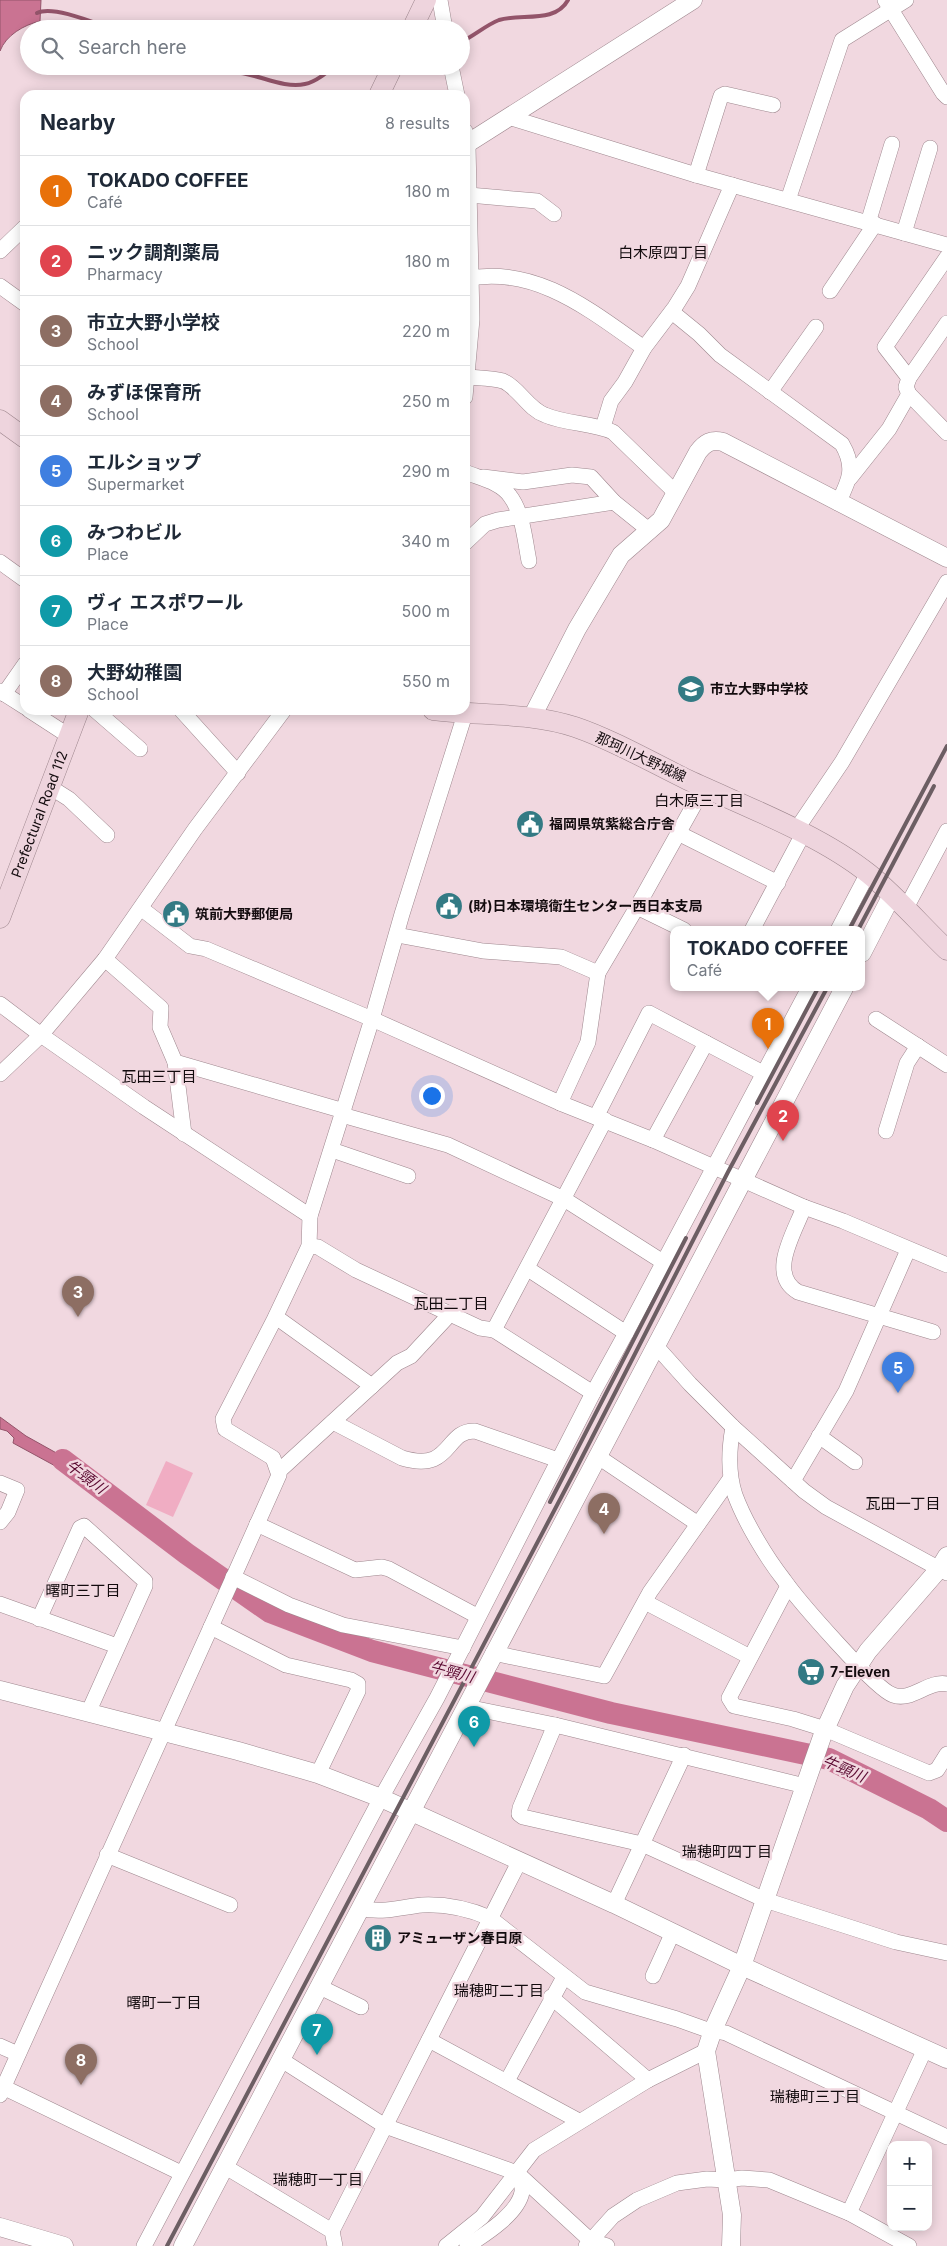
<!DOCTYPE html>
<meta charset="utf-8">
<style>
body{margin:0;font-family:Inter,"Noto Sans JP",sans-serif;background:#f2f2f3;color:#1f2937}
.controls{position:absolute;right:15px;bottom:15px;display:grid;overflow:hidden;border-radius:10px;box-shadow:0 2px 12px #0003}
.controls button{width:45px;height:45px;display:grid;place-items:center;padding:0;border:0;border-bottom:1px solid #e0e1e3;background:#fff;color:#1f2937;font:25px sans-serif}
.you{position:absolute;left:431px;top:1095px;width:18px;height:18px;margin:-12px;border:4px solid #fff;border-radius:50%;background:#1a73e8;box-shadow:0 0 0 8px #1a73e833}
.badge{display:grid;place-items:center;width:32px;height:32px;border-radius:50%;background:#337a84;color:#fff;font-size:16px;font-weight:700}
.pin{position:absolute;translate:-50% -41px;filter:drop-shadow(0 1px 2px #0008)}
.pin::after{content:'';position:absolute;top:26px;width:18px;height:15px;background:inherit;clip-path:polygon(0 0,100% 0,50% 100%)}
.popup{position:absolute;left:670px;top:926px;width:195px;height:65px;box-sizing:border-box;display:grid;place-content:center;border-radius:10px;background:#fff;filter:drop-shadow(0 1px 4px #0005);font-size:16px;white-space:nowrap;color:#747a83}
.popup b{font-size:19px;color:#1f2937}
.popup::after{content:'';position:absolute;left:50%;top:100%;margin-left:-10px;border:10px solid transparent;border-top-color:#fff}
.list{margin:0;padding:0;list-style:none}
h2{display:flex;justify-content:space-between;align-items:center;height:65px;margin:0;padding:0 20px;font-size:21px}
h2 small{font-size:16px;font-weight:400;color:#747a83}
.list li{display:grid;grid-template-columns:32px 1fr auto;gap:15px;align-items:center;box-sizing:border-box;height:70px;padding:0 20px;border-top:1px solid #e0e1e3}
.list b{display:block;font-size:19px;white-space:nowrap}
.list p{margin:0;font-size:16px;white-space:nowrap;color:#747a83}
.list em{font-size:16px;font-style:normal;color:#747a83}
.icon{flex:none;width:28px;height:28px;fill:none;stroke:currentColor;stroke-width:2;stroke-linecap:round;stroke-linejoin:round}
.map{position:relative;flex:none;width:947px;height:2246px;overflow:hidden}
.search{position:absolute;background:#fff;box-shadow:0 2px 12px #0003;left:20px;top:20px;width:450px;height:55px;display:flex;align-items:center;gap:12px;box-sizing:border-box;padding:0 18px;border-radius:28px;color:#747a83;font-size:19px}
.panel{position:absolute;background:#fff;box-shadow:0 2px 12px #0003;left:20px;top:90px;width:450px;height:625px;border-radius:15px}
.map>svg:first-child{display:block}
.green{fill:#f0adc3}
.water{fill:#ca7392;stroke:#93546a}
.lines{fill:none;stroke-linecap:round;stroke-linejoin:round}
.stream{stroke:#93546a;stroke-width:4}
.river{stroke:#ca7392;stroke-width:22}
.minor-casing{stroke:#9e878e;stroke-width:16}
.tertiary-casing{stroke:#9e878e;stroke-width:19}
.secondary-casing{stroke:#9e878e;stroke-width:21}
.minor{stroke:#fff;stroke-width:15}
.tertiary{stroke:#fff;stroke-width:18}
.secondary{stroke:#eed4dd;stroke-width:20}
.rail{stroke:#6c5e63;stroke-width:4}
.labels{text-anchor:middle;stroke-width:5;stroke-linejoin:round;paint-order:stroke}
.poi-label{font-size:14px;font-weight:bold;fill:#130b0e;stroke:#f1d8e0;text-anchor:start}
.street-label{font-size:14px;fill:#130b0e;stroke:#f1d8e0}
.neighbourhood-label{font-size:15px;fill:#130b0e;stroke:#f1d8e0}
.water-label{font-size:15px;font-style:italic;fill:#5b0a31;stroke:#f1d8e0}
</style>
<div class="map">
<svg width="947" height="2246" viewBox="0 0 947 2246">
<rect width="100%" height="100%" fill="#f1d8e0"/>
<polygon class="green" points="166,1461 193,1473 173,1517 146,1505"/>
<g class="water">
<path d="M0 0H41L40 21C24 25 6 35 0 51Z"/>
<polygon points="0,1417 26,1436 69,1460 91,1481 59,1468 13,1443 14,1438 7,1431 0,1429"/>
</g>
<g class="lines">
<g class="stream">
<path d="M37 13C53 5 95 23 112 29"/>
<path d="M461 42C474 36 486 25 499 20 521 13 555 24 568 0"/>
<path d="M177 66C195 77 214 71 233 72 257 73 282 89 305 84 316 82 326 73 334 66"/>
</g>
<polyline class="river" points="63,1460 187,1554 270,1612 372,1651 611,1713 829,1759 929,1809 947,1821"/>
<g class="minor-casing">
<g id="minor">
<polyline points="440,0 445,29"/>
<polyline points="885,0 943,93 947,97"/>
<polyline points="451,66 457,95"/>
<polyline points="508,117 696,175 947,245"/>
<polyline points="465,131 468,147 472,319 465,397"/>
<polyline points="696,175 721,96 725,94 773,105"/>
<polyline points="469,195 537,201 554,214"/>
<polyline points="788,200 842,40 906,0"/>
<polyline points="868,223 892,144"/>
<polyline points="904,233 930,148"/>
<polyline points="0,251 25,227"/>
<path d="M465 279C535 264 591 311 644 348"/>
<polyline points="0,286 25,304"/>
<polyline points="830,291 875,224"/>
<path d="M672 312 699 334 720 355 842 444C856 468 849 481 838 503"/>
<polyline points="947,323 909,378 906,387 909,394 947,433"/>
<path d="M468 377C478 378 493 378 503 381 519 388 528 409 545 415 566 424 593 423 613 432L676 493"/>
<polyline points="909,378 885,347 947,257"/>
<polyline points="770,392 816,327"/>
<polyline points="603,427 611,401 625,382 644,348 675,307 688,286 732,185"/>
<path d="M465 472C479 478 501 482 510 496 523 513 525 541 529 561"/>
<polyline points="483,477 523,482 572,475 591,477 614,502"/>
<polyline points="850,478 889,429 909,394"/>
<polyline points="465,543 485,524 498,520 614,502 650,531"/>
<polyline points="0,562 25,580"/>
<polyline points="0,691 25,707"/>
<polyline points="4,694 25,664"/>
<polyline points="29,710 69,736"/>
<polyline points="95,710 140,749"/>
<polyline points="181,710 238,773"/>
<polyline points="50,787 69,799 107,835"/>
<polyline points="796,830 842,762 947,582"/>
<polyline points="678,833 778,883"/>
<polyline points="637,907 684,930"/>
<polyline points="906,908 947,831"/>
<polyline points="142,909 190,946 206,949 372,1019 560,1103 653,1140 804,1207 843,1221 947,1265"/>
<polyline points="752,930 803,834"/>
<polyline points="838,930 868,873"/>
<polyline points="397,935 483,951 561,957 598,973"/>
<polyline points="105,959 161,1008 160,1027 175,1062 344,1111"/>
<polyline points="0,1004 41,1035 144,1107 310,1216"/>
<polyline points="876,1019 947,1065"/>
<polyline points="175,1062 184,1134"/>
<polyline points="0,1074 41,1035 105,959 195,829 284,710"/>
<polyline points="560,1103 588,1042 598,973 637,907 704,787"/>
<polyline points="342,1115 448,1145 564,1199 663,1262"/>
<polyline points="596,1117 649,1013 763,1073"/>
<polyline points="886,1131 907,1063 918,1046"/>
<polyline points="653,1140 706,1043"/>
<polyline points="332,1150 408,1176"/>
<path d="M804 1207C795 1232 767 1274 798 1292L933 1332"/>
<polyline points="309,1246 318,1247 356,1270 480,1328 494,1330 593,1393"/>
<polyline points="528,1269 626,1333"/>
<polyline points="276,1317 372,1386"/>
<polyline points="494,1330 605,1120"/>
<polyline points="656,1346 690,1384 733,1427 804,1491 826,1507 947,1573"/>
<path d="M333 1422 402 1458C453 1473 444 1430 475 1431L558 1460"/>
<path d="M733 1427C729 1449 728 1474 735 1495 745 1522 766 1557 784 1580 797 1599 876 1690 893 1695 912 1702 928 1680 947 1684"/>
<polyline points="819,1436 855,1462"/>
<polyline points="597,1456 698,1524"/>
<polyline points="279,1471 397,1363 411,1356 451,1313"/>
<polyline points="793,1481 846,1391 908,1250"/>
<polyline points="0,1483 17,1490 8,1512 0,1522"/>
<polyline points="257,1524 355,1570 382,1567 389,1569 477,1616"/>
<polyline points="233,1577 289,1605 343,1625 463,1648"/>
<polyline points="788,1586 729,1698 734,1706 793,1719 825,1729 929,1773 937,1770 947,1754"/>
<polyline points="645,1602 750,1657"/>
<polyline points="0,1604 117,1646"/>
<polyline points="39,1619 80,1528 84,1526 145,1581 145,1586 88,1713"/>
<polyline points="211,1627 286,1665 351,1680 358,1684 358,1691 318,1774"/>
<polyline points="493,1653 604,1676 650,1592 730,1479"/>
<polyline points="467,1707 555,1725 805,1786"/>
<polyline points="555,1725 520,1808 519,1814 523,1817 642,1844 765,1900 896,1942 947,1953"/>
<polyline points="107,1855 230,1905"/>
<polyline points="614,1904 684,1755"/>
<path d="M360 1908C382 1914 400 1907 422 1905 445 1904 469 1909 490 1918L585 1992 677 2019 705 2029 726 2033 947 2137"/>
<polyline points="653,1976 673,1932"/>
<polyline points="320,1987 361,2007"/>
<polyline points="551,1997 648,2080"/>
<polyline points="429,2040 579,2121"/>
<polyline points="0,2046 18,2054"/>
<polyline points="280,2059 385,2126 517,2173 591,2241 607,2246"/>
<polyline points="507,2081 564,1977"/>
<polyline points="3,2087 181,2173"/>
<path d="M0 2095C93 1888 187 1682 279 1475L273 1458 225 1429 223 1419 274 1320 309 1246 310 1216 372 1019 402 914 465 714"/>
<polyline points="224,2166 332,2231 335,2246"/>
<polyline points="849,2213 925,2049"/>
<polyline points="332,2231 519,1862"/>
<polyline points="144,2246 381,1798 437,1698 593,1393 626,1333 809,988"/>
<polyline points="446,2246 482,2217 534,2150 648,2080 706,2051"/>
<path d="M467 2246C484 2235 518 2214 522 2192 523 2185 520 2180 517 2174"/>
<polyline points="586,2246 613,2216 637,2200 677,2183 707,2179 727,2180 742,2178 769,2180 849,2213 909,2246"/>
</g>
</g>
<g class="tertiary-casing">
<g id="tertiary">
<polyline points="465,145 693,0"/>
<path d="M532 717 577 629 621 555 661 520 698 452C705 443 711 439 723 442L947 558"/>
<polyline points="862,953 892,895"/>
<polyline points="0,1690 238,1751 318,1774 381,1798 614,1904 742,1966 947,2059"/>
<polyline points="0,2227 64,2246"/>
<polyline points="183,2246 844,988"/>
<polyline points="731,2246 732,2215 706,2051 713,2030 742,1966 823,1734 845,1686 868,1651 939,1569 947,1556"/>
</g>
</g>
<g class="secondary-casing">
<g id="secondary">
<polyline points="412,29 426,0"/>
<polyline points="379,95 393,66"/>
<polyline points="0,420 25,438"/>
<path d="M433 710C480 716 529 712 575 727 611 739 653 763 688 780 744 806 821 835 869 874 897 897 921 925 947 950"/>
<path id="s1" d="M0 918 79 710"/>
</g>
</g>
<use href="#minor" class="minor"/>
<use href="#tertiary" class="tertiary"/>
<use href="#secondary" class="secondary"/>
<g class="rail">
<polyline points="849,930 947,746"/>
<polyline points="858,930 934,786"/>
<polyline points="757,1103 818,988"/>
<polyline points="550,1502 686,1238"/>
<polyline points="167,2246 575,1471 728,1172 827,988"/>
</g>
</g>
<defs>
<g id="school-disc" transform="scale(1.4375)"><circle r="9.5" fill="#337a84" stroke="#f1d8e0"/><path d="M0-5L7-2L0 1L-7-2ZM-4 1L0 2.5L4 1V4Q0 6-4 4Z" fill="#fff"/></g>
<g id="civic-disc" transform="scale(1.4375)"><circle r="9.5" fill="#337a84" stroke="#f1d8e0"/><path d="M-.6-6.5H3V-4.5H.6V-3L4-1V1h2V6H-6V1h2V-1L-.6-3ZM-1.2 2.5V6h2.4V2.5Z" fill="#fff"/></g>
<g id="supermarket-disc" transform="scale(1.4375)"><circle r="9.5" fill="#337a84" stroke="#f1d8e0"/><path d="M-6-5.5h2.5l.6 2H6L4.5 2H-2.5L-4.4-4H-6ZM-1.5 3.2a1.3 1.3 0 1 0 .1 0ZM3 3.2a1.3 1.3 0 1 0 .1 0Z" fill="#fff"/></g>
<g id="building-disc" transform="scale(1.4375)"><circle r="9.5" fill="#337a84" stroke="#f1d8e0"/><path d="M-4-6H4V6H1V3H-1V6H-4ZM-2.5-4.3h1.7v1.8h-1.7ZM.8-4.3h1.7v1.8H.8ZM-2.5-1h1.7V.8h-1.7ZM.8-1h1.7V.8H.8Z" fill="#fff"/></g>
</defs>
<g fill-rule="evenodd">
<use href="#school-disc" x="691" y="689"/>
<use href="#civic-disc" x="530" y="824"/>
<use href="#civic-disc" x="449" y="906"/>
<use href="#civic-disc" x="176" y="914"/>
<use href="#supermarket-disc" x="811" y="1672"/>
<use href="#building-disc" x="378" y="1938"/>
</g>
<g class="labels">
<g class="poi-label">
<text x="710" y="694">市立大野中学校</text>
<text x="549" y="829">福岡県筑紫総合庁舎</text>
<text x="468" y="911">(財)日本環境衛生センター西日本支局</text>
<text x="195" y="919">筑前大野郵便局</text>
<text x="830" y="1677">7-Eleven</text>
<text x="397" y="1943">アミューザン春日原</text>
</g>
<g class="street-label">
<text transform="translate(641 757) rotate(25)" y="5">那珂川大野城線</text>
<text dy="5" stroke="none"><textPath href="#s1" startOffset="111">Prefectural Road 112</textPath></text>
</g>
<g class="neighbourhood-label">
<text x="663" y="258">白木原四丁目</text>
<text x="699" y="806">白木原三丁目</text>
<text x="159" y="1082">瓦田三丁目</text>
<text x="451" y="1309">瓦田二丁目</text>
<text x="903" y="1509">瓦田一丁目</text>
<text x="83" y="1596">曙町三丁目</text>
<text x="727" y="1857">瑞穂町四丁目</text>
<text x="499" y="1996">瑞穂町二丁目</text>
<text x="164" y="2008">曙町一丁目</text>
<text x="815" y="2102">瑞穂町三丁目</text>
<text x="318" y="2185">瑞穂町一丁目</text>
</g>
<g class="water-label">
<text transform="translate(86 1477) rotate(37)" y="5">牛頸川</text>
<text transform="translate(452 1672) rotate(15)" y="5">牛頸川</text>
<text transform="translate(844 1769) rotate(23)" y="5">牛頸川</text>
</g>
</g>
</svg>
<div class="controls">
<button>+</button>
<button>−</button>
</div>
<div class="you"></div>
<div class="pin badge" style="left:768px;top:1049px;background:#e8710a">1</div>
<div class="popup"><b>TOKADO COFFEE</b>Café</div>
<div class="pin badge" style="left:783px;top:1141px;background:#e0444e">2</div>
<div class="pin badge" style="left:78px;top:1317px;background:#8d6e63">3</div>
<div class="pin badge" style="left:604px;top:1534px;background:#8d6e63">4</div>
<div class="pin badge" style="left:898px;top:1393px;background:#3f7fe0">5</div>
<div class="pin badge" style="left:474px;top:1747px;background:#0f9aa8">6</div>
<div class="pin badge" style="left:317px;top:2055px;background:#0f9aa8">7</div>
<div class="pin badge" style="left:81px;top:2085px;background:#8d6e63">8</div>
<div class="search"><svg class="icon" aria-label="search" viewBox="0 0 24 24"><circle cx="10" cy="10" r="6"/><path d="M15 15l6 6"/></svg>Search here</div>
<section class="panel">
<h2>Nearby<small>8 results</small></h2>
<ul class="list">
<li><span class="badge" style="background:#e8710a">1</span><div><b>TOKADO COFFEE</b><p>Café</p></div><em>180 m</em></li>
<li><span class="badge" style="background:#e0444e">2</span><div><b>ニック調剤薬局</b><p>Pharmacy</p></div><em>180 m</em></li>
<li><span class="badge" style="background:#8d6e63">3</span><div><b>市立大野小学校</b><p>School</p></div><em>220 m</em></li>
<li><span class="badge" style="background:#8d6e63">4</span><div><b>みずほ保育所</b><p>School</p></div><em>250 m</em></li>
<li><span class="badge" style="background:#3f7fe0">5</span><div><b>エルショップ</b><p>Supermarket</p></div><em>290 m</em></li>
<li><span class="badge" style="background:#0f9aa8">6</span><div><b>みつわビル</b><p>Place</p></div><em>340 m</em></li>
<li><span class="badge" style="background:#0f9aa8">7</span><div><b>ヴィ エスポワール</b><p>Place</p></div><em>500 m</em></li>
<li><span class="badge" style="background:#8d6e63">8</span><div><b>大野幼稚園</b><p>School</p></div><em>550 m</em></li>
</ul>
</section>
</div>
